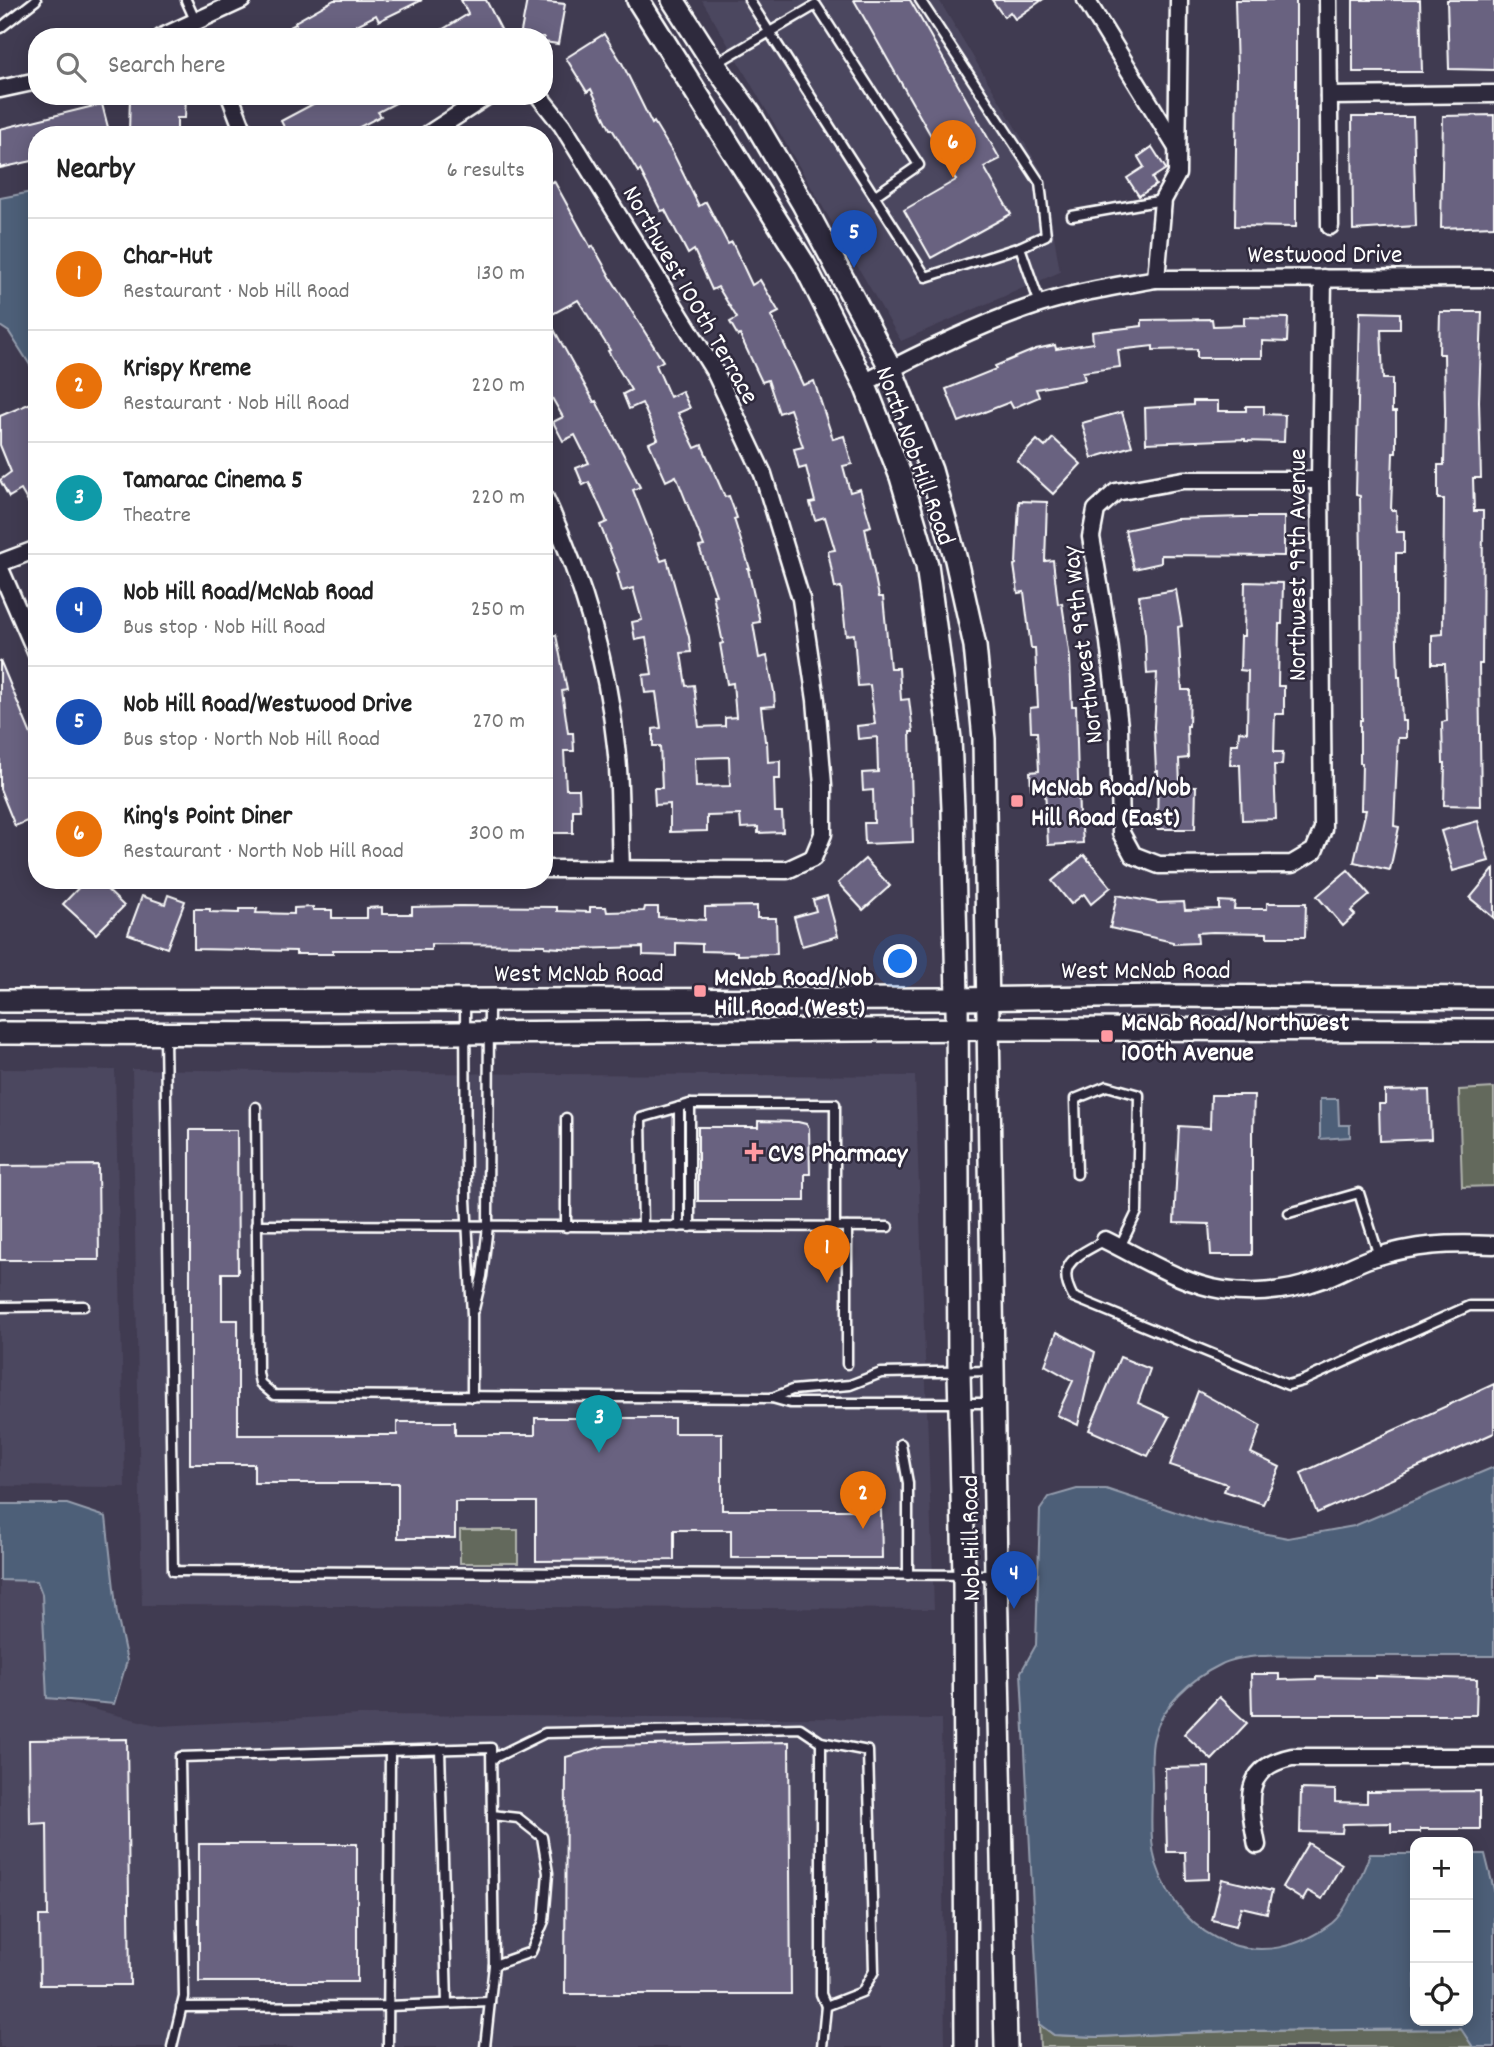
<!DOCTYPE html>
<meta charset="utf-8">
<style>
body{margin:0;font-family:Dekko,sans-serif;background:#f6f6f6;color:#222}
.controls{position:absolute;right:21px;bottom:21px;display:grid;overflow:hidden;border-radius:14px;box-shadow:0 4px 18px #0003}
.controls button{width:63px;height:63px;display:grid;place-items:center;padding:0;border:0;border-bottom:2px solid #e0e0e0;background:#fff;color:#222;font:35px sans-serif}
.you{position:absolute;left:901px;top:962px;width:24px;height:24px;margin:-18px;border:5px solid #fff;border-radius:50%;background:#1a73e8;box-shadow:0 0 0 10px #1a73e833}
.badge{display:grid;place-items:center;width:46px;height:46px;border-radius:50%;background:#db2777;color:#fff;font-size:23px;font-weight:700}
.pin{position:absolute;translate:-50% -58px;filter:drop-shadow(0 2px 4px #0008)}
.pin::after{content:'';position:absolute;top:37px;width:24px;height:21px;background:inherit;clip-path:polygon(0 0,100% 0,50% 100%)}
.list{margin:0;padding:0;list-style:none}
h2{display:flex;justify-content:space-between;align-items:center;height:91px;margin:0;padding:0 28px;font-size:30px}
h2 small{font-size:23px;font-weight:400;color:#767676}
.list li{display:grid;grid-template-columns:46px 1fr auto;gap:21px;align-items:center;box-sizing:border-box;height:112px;padding:0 28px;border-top:2px solid #e0e0e0}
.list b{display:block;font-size:26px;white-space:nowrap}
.list p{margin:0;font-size:23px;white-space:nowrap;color:#767676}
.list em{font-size:23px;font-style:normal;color:#767676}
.icon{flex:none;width:38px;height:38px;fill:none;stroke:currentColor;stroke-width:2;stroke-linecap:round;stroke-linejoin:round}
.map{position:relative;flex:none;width:1494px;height:2047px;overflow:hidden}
.search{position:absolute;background:#fff;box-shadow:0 4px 18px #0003;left:28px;top:28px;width:525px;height:77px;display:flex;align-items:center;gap:18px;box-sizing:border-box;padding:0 24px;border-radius:28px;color:#767676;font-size:26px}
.panel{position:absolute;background:#fff;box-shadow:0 4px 18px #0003;left:28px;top:126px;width:525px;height:763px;border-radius:28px}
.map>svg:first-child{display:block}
.built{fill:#4c475f}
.green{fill:#63695b;stroke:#b1b4ad;stroke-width:2}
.water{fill:#4e5e78;stroke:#959eae;stroke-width:2}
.building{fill:#696280;stroke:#fff;stroke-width:2;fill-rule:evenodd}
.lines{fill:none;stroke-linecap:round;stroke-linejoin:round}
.lane-casing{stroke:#fff;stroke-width:13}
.street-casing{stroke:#fff;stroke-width:21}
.secondary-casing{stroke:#fff;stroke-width:26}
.lane{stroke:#2f2a3d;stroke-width:8}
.street{stroke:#2f2a3d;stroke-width:16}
.secondary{stroke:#2f2a3d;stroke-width:21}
.poi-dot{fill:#ff9aa2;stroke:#2f2a3d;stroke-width:2.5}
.labels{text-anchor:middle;stroke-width:5;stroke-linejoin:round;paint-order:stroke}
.street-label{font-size:26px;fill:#fff;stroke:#2f2a3d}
.poi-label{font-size:26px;font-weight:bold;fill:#fff;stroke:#2f2a3d;text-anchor:start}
</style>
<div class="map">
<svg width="1494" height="2047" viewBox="0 0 1494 2047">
<rect width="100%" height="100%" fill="#403b51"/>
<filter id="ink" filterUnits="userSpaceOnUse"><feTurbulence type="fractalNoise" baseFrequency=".0143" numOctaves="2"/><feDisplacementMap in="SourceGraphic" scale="14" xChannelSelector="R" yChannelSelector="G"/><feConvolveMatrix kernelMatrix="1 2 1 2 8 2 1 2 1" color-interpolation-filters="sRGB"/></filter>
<g filter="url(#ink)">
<g class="built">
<polygon points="702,0 939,0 1044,175 1060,272 901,341"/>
<polygon points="0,1069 115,1070 125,1487 0,1486"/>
<polygon points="132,1069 385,1073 915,1076 934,1609 142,1605"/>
<polygon points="0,1580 37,1581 42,1594 48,1698 160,1726 361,1715 941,1719 945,2047 0,2047"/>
</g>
<g class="green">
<polygon points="1494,1088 1494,1186 1462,1187 1459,1090"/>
<rect x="460" y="1530" width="58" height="33"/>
<polygon points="1039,2024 1054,2035 1097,2037 1230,2031 1462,2029 1473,2047 1040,2047"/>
</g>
<g class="water">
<polygon points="37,191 37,376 9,332 0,326 0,198"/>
<polygon points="1320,1099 1338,1099 1339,1125 1350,1125 1350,1137 1320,1139"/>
<path d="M1494 1467V1656C1437 1656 1381 1656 1324 1656 1296 1656 1245 1652 1220 1665 1191 1679 1162 1705 1154 1737 1150 1751 1152 1770 1152 1784 1152 1810 1149 1839 1156 1863 1182 1944 1263 1976 1332 1923 1347 1911 1363 1872 1370 1854H1415V2021H1468V1854H1485L1494 1890V2047H1473L1461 2029 1230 2031 1097 2037 1054 2035 1039 2024 1021 1672 1036 1645 1040 1510 1049 1497 1077 1489H1106L1209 1523 1288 1538 1354 1526Z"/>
<polygon points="0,1504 67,1504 106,1517 117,1615 127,1661 114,1704 47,1698 42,1594 37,1581 0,1580"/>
</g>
<g class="building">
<polygon points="334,0 422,0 379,21 376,15 351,28 356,37 270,37 296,24 295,22"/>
<polygon points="461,0 486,0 505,37 430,37 468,14"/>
<polygon points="527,0 565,4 558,44 544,42 544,37 520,37"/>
<polygon points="854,0 910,0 1000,159 984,167 1011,214 931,258 904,210 956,180"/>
<polygon points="992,0 1042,0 1015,19 1010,12 1004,17"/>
<polygon points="1235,0 1296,0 1296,227 1235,226 1237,71"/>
<polygon points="1353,0 1420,0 1422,72 1353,72"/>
<polygon points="1447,0 1494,0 1494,70 1449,69"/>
<polygon points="604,34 622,63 652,124 654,122 674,155 699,206 706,202 728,244 732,242 752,285 760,280 779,312 771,316 803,385 814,381 833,439 844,436 852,464 843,466 850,492 860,489 871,526 865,528 879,597 883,597 890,668 899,668 901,700 909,699 913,732 910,732 913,842 865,844 864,823 874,823 873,790 863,791 862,773 878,772 877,737 858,739 857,726 875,724 870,685 858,686 854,634 846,635 841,587 835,588 828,551 835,550 825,517 815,520 810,503 815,502 806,467 799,469 794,449 803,447 790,409 779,413 768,380 762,382 740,335 738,336 730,322 737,318 718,287 712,290 694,250 688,254 665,210 661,211 640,170 638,172 612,129 610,129 591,89 587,92 566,58"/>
<polygon points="130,96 186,96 185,118 177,118 177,135 129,133"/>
<polygon points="328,96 409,96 378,112 381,116 344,135 288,135 281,121"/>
<polygon points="102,104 110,135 37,135 37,160 0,168 0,129"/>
<polygon points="1494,115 1494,226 1441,228 1443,116"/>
<polygon points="1352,117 1413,117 1416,226 1353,230"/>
<polygon points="1152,147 1166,169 1152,178 1156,185 1139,196 1127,178 1144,167 1138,157"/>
<path d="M554 181 591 248 593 246 612 280 663 361 656 365 670 397 682 391 690 408 678 413 695 448 702 445 725 497 729 496 737 518 734 519 750 569H748L760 622 753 623 759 658 767 656 774 692 775 706 761 707 765 741H767L768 762 780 761V779H774L775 812H782L783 832 758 833V827L741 828 740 815 707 816V831L670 832V804L655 805 654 788H662L660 746H653V729L661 728 656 692 645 693 643 675 652 674 646 638 635 640 632 622 642 620 633 588 622 591 617 573 619 572 600 525 607 522 589 482 583 485 576 468 589 463 575 435 563 441 553 422 563 417 544 384V187ZM578 300 610 350 608 351 631 390 623 394 629 409 642 403 658 439 649 443 666 481 676 476 704 546 699 547 716 595H713L723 643 720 644 727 684 733 683 736 717 725 718V726L699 727 694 685 686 686 681 653 691 652 689 637 667 559 661 561 633 490 640 487 631 469 596 401 594 402 547 317ZM729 757 730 786 696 787 695 758Z"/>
<polygon points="1360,312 1400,313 1400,329 1381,329 1383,379 1392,379 1392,412 1396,412 1396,453 1393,453 1391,510 1396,510 1397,532 1404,532 1404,553 1396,553 1396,610 1398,677 1400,677 1402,721 1406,721 1406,738 1398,738 1394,826 1399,827 1390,870 1354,862 1366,810 1361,810 1362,763 1360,763 1360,720 1362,720 1361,566 1360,496 1356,495"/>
<polygon points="1440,312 1482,312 1479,401 1481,478 1473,478 1474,511 1483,511 1482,664 1479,664 1481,806 1444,805 1445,763 1443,763 1442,722 1447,721 1445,664 1432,664 1432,635 1443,634 1444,499 1438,499 1438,465 1444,465 1445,412 1444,354 1439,354"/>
<polygon points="1244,317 1288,318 1287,342 1262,341 1262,358 1197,358 1197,349 1153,350 1153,346 1118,350 1120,367 1083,372 1085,380 1036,389 1039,397 1013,408 1010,402 959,422 946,389 996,369 995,366 1036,349 1055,345 1056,349 1093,343 1092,332 1142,326 1142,320 1212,319 1213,326 1244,325"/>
<polygon points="1193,401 1218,401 1218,411 1246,411 1246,406 1264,406 1264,414 1285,415 1284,442 1245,441 1245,439 1146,443 1145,408 1193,405"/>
<polygon points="31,403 37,416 37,518 21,490 9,497 0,480 11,472 0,445 0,416"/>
<polygon points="1122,412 1132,446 1092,458 1082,423"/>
<polygon points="1053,438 1081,464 1053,494 1017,461 1037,440 1045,447"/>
<polygon points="1019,501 1047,502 1045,561 1053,560 1058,604 1062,603 1070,658 1072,706 1076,706 1079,816 1081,816 1083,843 1048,845 1045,788 1031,789 1030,772 1039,771 1037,732 1031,732 1030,708 1038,707 1035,648 1031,648 1024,592 1018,593 1014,565 1016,564"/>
<polygon points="1242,517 1284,517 1284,556 1161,555 1161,563 1134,569 1125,530 1176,519"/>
<polygon points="1245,582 1283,583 1282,624 1279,624 1278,686 1284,686 1284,714 1275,714 1274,752 1283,752 1282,765 1274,765 1276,819 1242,820 1240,765 1230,765 1231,744 1238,744 1239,731 1247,732 1248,671 1240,670 1241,636 1244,636"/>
<polygon points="1176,590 1182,626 1178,627 1182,690 1190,690 1189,726 1187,726 1188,758 1179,759 1180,786 1196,786 1195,829 1157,829 1158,771 1156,771 1154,727 1157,673 1147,674 1145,634 1139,596"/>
<polygon points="556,635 567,690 562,691 568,733 573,733 574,751 564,751 566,789 579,789 580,810 573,810 573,833 544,833 544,637"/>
<polygon points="0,660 37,749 37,817 15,826 0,789"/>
<polygon points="1478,821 1489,861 1453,871 1441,831"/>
<polygon points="1084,855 1111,887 1091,904 1084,894 1071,904 1052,881"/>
<polygon points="865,859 890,886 863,910 838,883"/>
<polygon points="1494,869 1494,918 1470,898"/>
<polygon points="1348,870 1370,895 1351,911 1355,915 1343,926 1317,896"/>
<polygon points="86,880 97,880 124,906 96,934 63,904"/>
<polygon points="168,895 185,901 167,948 128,934 142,896 165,904"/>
<polygon points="1117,895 1158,903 1184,902 1185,910 1219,909 1219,901 1235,902 1234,909 1267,909 1267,903 1306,903 1305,937 1267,937 1267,933 1213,932 1197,933 1198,943 1173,944 1173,942 1110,928"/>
<polygon points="827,896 838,936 802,946 794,917 816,911 813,900"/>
<polygon points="460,906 557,907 557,911 590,912 590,907 606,907 607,912 644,911 645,907 658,907 658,917 705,920 705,907 757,906 757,918 776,918 777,954 737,955 737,952 702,951 702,944 676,943 676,956 643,955 643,947 577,949 545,947 545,945 431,944 431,950 333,950 333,954 296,954 296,951 194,949 194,909 210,909 210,912 239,913 239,909 257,909 256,913 294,914 294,908 313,907 313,910 332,910 332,918 367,918 367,908 382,907 382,914 412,914 412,907"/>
<polygon points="1429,1090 1431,1139 1380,1141 1379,1104 1385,1104 1385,1091"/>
<polygon points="1211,1095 1254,1095 1253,1132 1252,1132 1252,1255 1211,1255 1209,1224 1174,1223 1179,1126 1210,1128"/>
<polygon points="758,1121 798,1122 806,1124 809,1128 810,1174 805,1174 805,1201 698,1201 698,1127 758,1127"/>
<polygon points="190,1130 237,1130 238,1273 222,1273 222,1320 238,1320 238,1435 397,1435 397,1422 455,1422 455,1435 535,1435 535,1418 674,1418 674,1433 722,1433 722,1510 881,1510 882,1558 731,1558 731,1530 674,1530 674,1560 536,1561 536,1502 455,1502 455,1538 398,1538 398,1483 254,1483 254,1464 190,1464"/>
<polygon points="98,1165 99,1260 0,1260 0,1166"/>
<polygon points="1057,1332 1095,1352 1078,1425 1057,1415 1073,1381 1045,1365"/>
<polygon points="1120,1357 1150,1369 1138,1403 1169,1417 1148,1456 1089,1430"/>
<polygon points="1494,1384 1494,1433 1317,1513 1301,1473"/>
<polygon points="1198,1391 1261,1426 1251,1453 1280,1467 1263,1504 1224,1491 1227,1484 1170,1465"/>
<polygon points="1251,1674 1279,1674 1279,1680 1316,1679 1316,1677 1376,1678 1376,1676 1477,1679 1476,1715 1252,1715"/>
<polygon points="1219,1697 1247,1723 1212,1760 1184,1734"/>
<polygon points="127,1739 130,1985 40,1985 39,1916 48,1916 47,1823 30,1824 29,1740"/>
<polygon points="789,1742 791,1994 565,1994 566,1757 605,1746"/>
<polygon points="1209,1767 1209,1879 1186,1880 1185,1852 1167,1852 1165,1768"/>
<polygon points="1301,1789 1335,1790 1335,1802 1367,1803 1367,1792 1480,1791 1480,1829 1420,1829 1420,1832 1391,1832 1391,1823 1343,1824 1342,1833 1300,1832"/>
<polygon points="1308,1843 1342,1864 1322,1899 1308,1891 1303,1900 1282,1887"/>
<rect x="199" y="1844" width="158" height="138"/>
<polygon points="1222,1879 1272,1891 1267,1913 1241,1907 1236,1926 1212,1920"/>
</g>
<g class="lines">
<g class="lane-casing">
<g id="lane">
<polyline points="186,0 196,22"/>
<polyline points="749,0 926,277 1020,247 1046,235 1040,183 920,0"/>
<polyline points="0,28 36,0"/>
<polyline points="715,64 816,5 919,165 874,196"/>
<polyline points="1072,216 1163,200"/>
<polyline points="1020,247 1040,304"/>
<polyline points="465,1001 466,1199 472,1315 472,1397"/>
<polyline points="165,1036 173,1571 993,1575"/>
<polyline points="256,1107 258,1373 260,1383 274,1395 772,1398 790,1403 991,1403"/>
<polyline points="679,1107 679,1227"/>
<polyline points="566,1118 566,1227"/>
<polyline points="1077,1174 1075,1099 1107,1086 1139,1095 1137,1212 1120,1247"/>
<polyline points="1289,1213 1359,1193 1379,1256"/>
<polyline points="256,1225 888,1227"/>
<polyline points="643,1227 641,1118 690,1104 835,1104 835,1227"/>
<polyline points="690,1227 690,1104"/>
<path d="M1105 1240C1078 1256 1054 1262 1073 1297L1288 1385 1302 1381 1469 1306H1494"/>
<polyline points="0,1307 84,1306"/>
<polyline points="474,1309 482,1276 488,1226 489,1001"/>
<polyline points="847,1364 847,1227"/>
<polyline points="772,1398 792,1390 850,1385 881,1373 993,1371"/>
<polyline points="901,1444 908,1483 908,1575"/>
<polyline points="821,1742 821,1994 826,2006"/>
<polyline points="440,1749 447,2003"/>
<polyline points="492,1759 545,1733 800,1728 821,1742 868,1751 874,1971 862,1992 826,2006 822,2047"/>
<polyline points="492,1815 518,1818 542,1837 548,1873 544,1921 531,1952 494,1965"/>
<polyline points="181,2007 388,2006 490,2002"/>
<polyline points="172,2047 184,1997 180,1757 491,1748 494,1965 485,2047"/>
<polyline points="388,2047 390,1751"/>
</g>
</g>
<g class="street-casing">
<g id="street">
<polyline points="1086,0 1177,148"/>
<polyline points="1328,0 1330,226"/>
<polyline points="162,37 242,0"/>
<polyline points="0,89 37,81"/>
<polyline points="230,96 245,135"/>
<polyline points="539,96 562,125 715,372 763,474 801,599 816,700 823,785 823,834 813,858 787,870 544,869"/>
<polyline points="1329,96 1494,94"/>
<polyline points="427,135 487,96"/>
<polyline points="1156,279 1163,200 1177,174 1179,0"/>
<path d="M864 383C919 354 981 323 1040 304 1078 292 1117 286 1156 279L1494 278"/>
<polyline points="1320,480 1183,480 1116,492 1096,510 1091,537 1109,642 1119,726 1121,833 1133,855 1159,865 1292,864 1314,851 1323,829 1320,480 1323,278"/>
<path d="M544 496C581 575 607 659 616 746 621 786 619 828 621 868"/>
<polyline points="0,563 37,549"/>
<polyline points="0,569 37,654"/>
<path d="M1105 1240C1142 1258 1182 1284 1223 1290 1257 1295 1291 1291 1323 1279 1340 1273 1355 1263 1372 1258 1416 1244 1449 1243 1494 1245"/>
<path d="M1257 1845C1249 1803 1240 1768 1292 1757H1494"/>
</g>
</g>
<g class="secondary-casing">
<g id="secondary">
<polyline points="638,0 804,264 864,383 901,477 927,565 950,739 953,808 957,999 959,1371 964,1575 966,2047"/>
<polyline points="673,0 714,64 750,114 803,204 891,369 931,470 956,560 975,646 984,739 996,1575 1006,2047"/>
<polyline points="0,1001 957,999 1165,996 1494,998"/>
<polyline points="0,1033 320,1034 989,1029 1494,1030"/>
</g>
</g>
<use href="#lane" class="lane"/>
<use href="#street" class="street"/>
<use href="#secondary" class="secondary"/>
</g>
</g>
<g class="poi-dot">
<rect x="1010" y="794" width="14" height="14" rx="3.5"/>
<rect x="693" y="984" width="14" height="14" rx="3.5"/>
<rect x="1100" y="1029" width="14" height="14" rx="3.5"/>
<path d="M750.5 1141.5h7v7h7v7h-7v7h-7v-7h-7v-7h7z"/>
</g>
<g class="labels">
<g class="street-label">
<text x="1325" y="262">Westwood Drive</text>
<text transform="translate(692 294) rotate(60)" y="9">Northwest 100th Terrace</text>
<text transform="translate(917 455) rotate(70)" y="9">North Nob Hill Road</text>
<text transform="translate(1296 565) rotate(-90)" y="9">Northwest 99th Avenue</text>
<text transform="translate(1081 645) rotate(-97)" y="9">Northwest 99th Way</text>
<text x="1146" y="978">West McNab Road</text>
<text x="579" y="981">West McNab Road</text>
<text transform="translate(969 1538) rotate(-91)" y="9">Nob Hill Road</text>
</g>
<g class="poi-label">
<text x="1031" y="795">McNab Road/Nob<tspan x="1031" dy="30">Hill Road (East)</tspan></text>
<text x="714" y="985">McNab Road/Nob<tspan x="714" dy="30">Hill Road (West)</tspan></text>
<text x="1121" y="1030">McNab Road/Northwest<tspan x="1121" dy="30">100th Avenue</tspan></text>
<text x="768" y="1161">CVS Pharmacy</text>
</g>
</g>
</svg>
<div class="controls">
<button>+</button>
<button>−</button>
<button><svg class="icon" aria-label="locate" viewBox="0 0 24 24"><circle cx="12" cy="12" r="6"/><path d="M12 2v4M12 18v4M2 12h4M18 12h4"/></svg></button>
</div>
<div class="you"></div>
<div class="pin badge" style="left:827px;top:1283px;background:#e8710a">1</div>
<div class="pin badge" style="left:863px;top:1529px;background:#e8710a">2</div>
<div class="pin badge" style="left:599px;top:1453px;background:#0f9aa8">3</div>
<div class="pin badge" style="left:1014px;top:1609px;background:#1a4fb4">4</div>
<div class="pin badge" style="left:854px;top:268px;background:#1a4fb4">5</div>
<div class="pin badge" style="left:953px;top:178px;background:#e8710a">6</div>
<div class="search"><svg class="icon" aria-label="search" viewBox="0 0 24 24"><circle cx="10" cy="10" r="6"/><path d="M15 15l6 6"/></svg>Search here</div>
<section class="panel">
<h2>Nearby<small>6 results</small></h2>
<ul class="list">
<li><span class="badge" style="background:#e8710a">1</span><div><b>Char-Hut</b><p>Restaurant · Nob Hill Road</p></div><em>130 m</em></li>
<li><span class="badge" style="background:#e8710a">2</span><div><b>Krispy Kreme</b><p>Restaurant · Nob Hill Road</p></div><em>220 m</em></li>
<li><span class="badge" style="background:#0f9aa8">3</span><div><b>Tamarac Cinema 5</b><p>Theatre</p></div><em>220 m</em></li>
<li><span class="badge" style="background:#1a4fb4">4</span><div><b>Nob Hill Road/McNab Road</b><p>Bus stop · Nob Hill Road</p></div><em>250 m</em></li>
<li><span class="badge" style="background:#1a4fb4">5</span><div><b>Nob Hill Road/Westwood Drive</b><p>Bus stop · North Nob Hill Road</p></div><em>270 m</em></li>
<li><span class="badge" style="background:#e8710a">6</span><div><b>King's Point Diner</b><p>Restaurant · North Nob Hill Road</p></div><em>300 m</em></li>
</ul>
</section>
</div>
